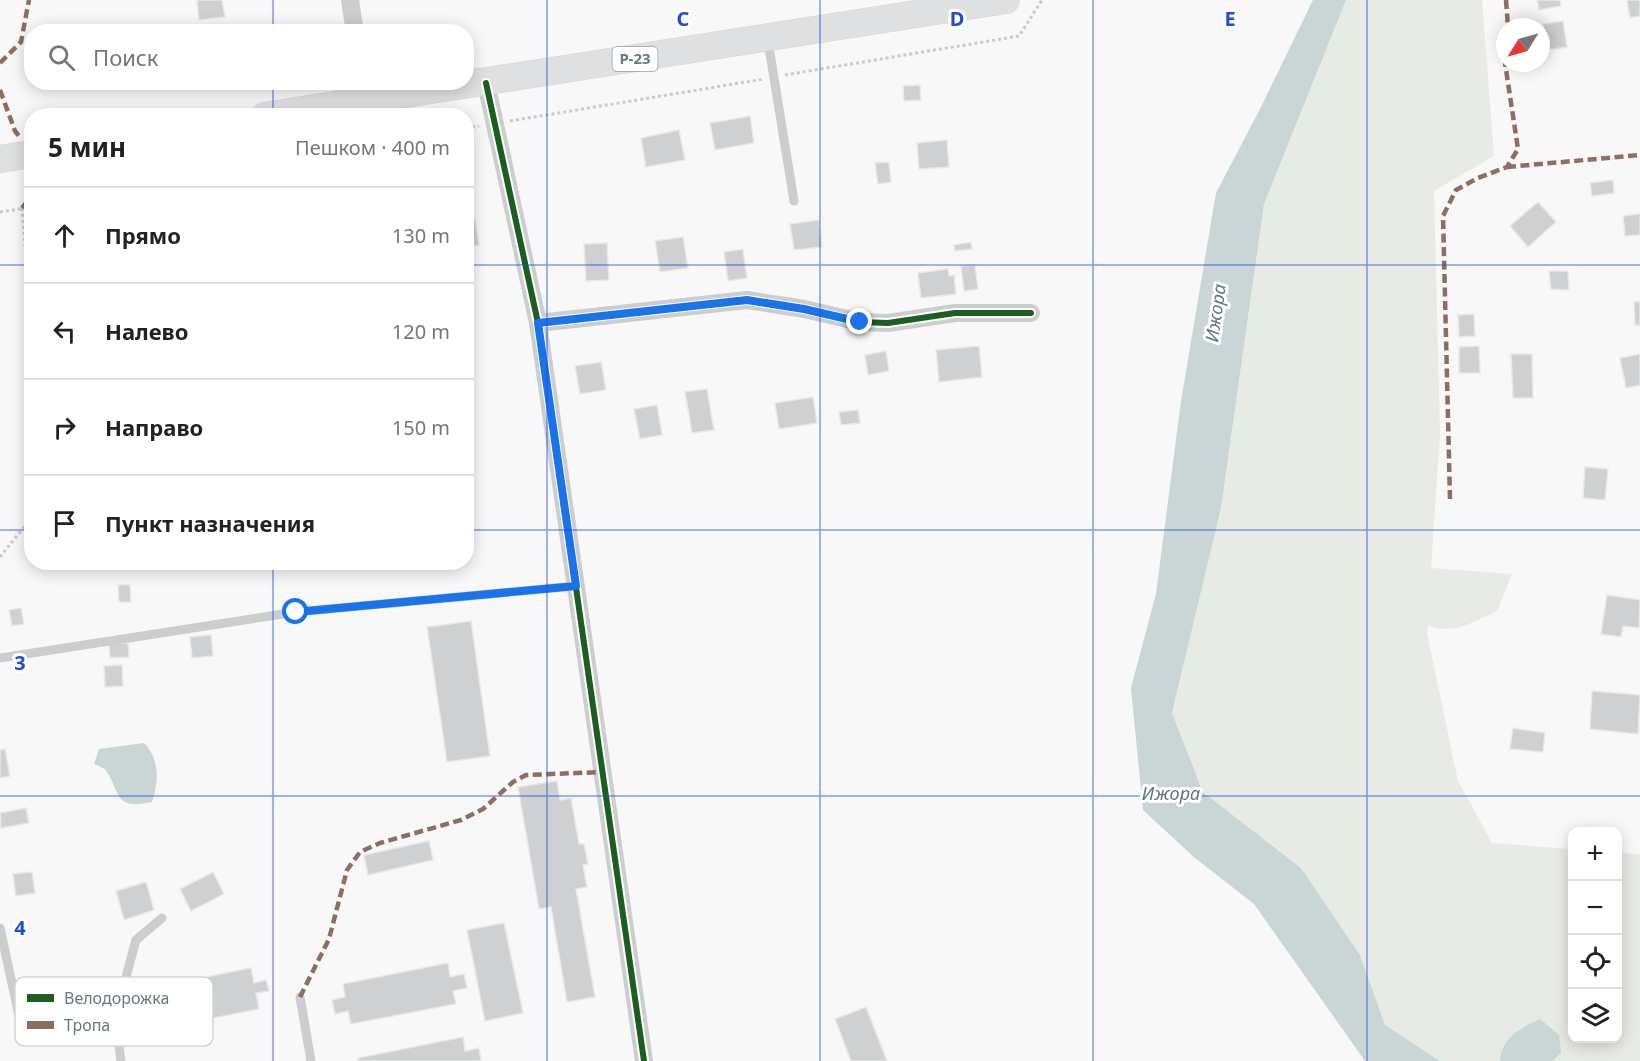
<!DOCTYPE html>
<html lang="ru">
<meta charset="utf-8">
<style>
body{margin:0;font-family:"Noto Sans",sans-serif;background:#f6f6f6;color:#222}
.controls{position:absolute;right:18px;bottom:18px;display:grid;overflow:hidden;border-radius:12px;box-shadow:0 3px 15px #0003}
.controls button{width:54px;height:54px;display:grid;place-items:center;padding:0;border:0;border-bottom:2px solid #e0e0e0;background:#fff;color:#222;font:30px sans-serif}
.compass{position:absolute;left:1496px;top:18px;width:54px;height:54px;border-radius:50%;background:#fff;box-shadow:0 3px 15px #0003;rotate:233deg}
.stop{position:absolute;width:18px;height:18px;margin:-14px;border:4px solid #1a73e8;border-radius:50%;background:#fff}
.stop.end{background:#1a73e8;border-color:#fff;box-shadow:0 2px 6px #0008}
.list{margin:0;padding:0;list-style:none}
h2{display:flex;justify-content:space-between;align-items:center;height:78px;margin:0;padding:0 24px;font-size:26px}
h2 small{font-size:20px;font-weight:400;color:#767676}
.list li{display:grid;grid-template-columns:39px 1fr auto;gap:18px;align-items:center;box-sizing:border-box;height:96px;padding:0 24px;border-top:2px solid #e0e0e0}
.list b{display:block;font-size:22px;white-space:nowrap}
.list em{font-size:20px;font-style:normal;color:#767676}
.icon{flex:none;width:33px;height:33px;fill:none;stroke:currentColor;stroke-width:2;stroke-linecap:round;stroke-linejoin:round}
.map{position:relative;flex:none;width:1640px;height:1061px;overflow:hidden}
.search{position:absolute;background:#fff;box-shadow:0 3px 15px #0003;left:24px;top:24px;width:450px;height:66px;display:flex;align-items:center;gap:15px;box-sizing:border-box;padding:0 21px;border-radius:24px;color:#767676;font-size:22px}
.panel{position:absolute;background:#fff;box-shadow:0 3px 15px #0003;left:24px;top:108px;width:450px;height:462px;border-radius:24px}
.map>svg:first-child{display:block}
.green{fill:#e8eae5}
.water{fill:#cad5d6}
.building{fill:#ced0d1;stroke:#e8e8e8;stroke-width:1.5}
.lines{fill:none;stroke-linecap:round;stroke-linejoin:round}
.primary-casing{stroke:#d4d5d6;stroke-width:28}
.path{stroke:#c9cacb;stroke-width:3;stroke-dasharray:3 3;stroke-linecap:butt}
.lane{stroke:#cbcdce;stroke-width:9}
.street{stroke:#cbcdce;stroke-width:18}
.primary{stroke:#dfe0e1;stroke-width:27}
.quiet{stroke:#8d6e63;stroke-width:4.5;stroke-dasharray:9 4.5;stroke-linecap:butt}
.cycleway-casing{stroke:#fff;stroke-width:10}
.cycleway{stroke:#1b5e20;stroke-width:6}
.route{stroke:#1a73e8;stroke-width:8}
.grid{fill:none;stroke:#1d4ed8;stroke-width:1.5;stroke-opacity:0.55}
.labels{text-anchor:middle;stroke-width:6;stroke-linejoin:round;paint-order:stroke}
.shield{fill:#fff;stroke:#93a1a7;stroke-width:1.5}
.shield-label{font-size:15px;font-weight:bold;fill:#657981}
.water-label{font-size:18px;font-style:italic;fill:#60777b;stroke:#fff}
.key{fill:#fff;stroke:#d1d7d9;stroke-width:1.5}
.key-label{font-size:16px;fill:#657981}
.grid-label{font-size:20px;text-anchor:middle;font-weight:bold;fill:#1d4ed8;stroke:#fff;stroke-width:6;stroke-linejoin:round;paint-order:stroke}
</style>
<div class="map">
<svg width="1640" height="1061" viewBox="0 0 1640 1061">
<rect width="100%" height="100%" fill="#f8f8f8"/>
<path class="green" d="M1346 0H1482L1494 156 1434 191 1440 433 1431 568 1512 574 1497 611C1476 621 1451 636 1428 625L1427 633 1458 781 1492 843 1572 849V1038H1618V853L1640 854V1061H1552L1561 1053 1501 1052 1500 1061H1440L1385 1025 1360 955 1301 868 1203 792 1172 713 1221 508 1264 204Z"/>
<g class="water">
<polygon points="1313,0 1346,0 1264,204 1221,508 1172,713 1203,792 1301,868 1360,955 1385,1025 1440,1061 1365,1061 1254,904 1195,858 1143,810 1131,688 1156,594 1181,401 1216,193 1260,109"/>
<path d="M144 743C160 759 159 782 152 802 113 810 122 794 105 769L94 764 99 749Z"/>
<path d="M1540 1019 1559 1035 1561 1053 1552 1061H1500C1501 1038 1521 1028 1540 1019Z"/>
</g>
<g class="building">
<polygon points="197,0 222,0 225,17 199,20"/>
<polygon points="1537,0 1560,0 1561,6 1539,10"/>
<polygon points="1627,0 1640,0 1640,16 1630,18"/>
<polygon points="1563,21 1567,47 1547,50 1543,24"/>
<polygon points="920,85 921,100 904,101 903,86"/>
<polygon points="750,116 754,143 715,150 710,123"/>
<polygon points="679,130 685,160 646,167 641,138"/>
<polygon points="947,140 949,167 919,169 917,143"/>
<polygon points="889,162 891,182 878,184 875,163"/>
<polygon points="1613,180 1614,193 1592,196 1590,183"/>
<polygon points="1538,202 1556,222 1528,247 1510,226"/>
<polygon points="1640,214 1640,235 1625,236 1623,216"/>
<polygon points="475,219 479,245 466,247 466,220"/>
<polygon points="819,220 822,247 794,250 790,224"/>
<polygon points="683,237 688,268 660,272 655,241"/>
<polygon points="971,242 972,249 955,251 954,245"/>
<polygon points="607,243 609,280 586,281 584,244"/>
<polygon points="743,249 747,278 728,281 724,252"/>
<polygon points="975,265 978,289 964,291 961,266"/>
<polygon points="948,269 949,276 954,275 956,294 921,298 918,273"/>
<polygon points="1549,271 1568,271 1569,290 1551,289"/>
<polygon points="1640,301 1640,325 1635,325 1634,302"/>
<polygon points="1474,314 1475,336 1459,337 1458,315"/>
<polygon points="979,346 982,377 939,382 936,350"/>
<polygon points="1479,346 1480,373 1459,373 1459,347"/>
<polygon points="886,351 889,371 868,375 865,355"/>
<polygon points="1511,354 1532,354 1533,398 1513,398"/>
<polygon points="1640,354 1640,385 1626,388 1620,358"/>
<polygon points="601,362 606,390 580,394 575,366"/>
<polygon points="707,389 714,430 692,433 685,392"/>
<polygon points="813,397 817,423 779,429 775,403"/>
<polygon points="657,405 662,435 640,439 634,409"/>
<polygon points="858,410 860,423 841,425 839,412"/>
<polygon points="1585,467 1608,469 1605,500 1583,498"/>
<polygon points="118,585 130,585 131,602 119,602"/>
<polygon points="1607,595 1640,600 1639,628 1623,626 1621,637 1601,634"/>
<polygon points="21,608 24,624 12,626 9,610"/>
<polygon points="471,621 490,756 447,762 427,627"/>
<polygon points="211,635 213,656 192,658 190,637"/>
<polygon points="128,643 129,657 110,658 109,644"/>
<polygon points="122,665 123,686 105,687 104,666"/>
<polygon points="1592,691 1640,695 1638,734 1590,729"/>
<polygon points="1513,728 1545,733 1543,752 1510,749"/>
<polygon points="5,749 10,776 0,778 0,750"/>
<polygon points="557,781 560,800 571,798 579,844 584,844 588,864 583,865 587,887 576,889 595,997 567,1002 551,907 539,909 518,787"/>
<polygon points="26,808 29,823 1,828 0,813"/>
<polygon points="429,841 433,860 368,875 364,855"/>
<polygon points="32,872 35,893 16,896 13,874"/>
<polygon points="213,872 224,894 191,911 180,889"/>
<polygon points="146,882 154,910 124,920 116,891"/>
<polygon points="504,923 523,1013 485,1021 467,930"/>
<polygon points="448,963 450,977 464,974 467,988 453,991 456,1004 351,1024 348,1011 335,1014 332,1000 345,997 343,984"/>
<polygon points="251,968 254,983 266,980 269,991 256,993 259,1009 154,1030 151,1015 138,1017 136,1007 149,1004 146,989"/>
<polygon points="866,1007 887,1061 851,1061 835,1019"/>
<polygon points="463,1037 465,1051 479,1048 481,1061 358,1061 358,1058"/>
</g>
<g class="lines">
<g class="primary-casing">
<g id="primary">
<polyline points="264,116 1006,0"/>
<polyline points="0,159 32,154"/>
</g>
</g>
<g class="path">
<polyline points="785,75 1019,36 1042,0"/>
<polyline points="510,121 764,79"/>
<polyline points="466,128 479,126"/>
<polyline points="22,208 25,245 32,261"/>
<polyline points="0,212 32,207"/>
<polyline points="0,557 32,517"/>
</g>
<g class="lane">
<polyline points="768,41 794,201"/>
<polyline points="0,658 296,612 576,586"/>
<polyline points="0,928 22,1030"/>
<polyline points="300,997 311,1061"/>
<polyline points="121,1061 115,1018 136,940 162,918"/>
</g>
<g class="street">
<polyline points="350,0 355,32"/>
<polyline points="486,83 538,323 644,1061"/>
<polyline points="538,323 747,300 804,309 860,322 888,323 955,313 1031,313"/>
</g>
<use href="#primary" class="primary"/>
<g class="quiet">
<polyline points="1506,0 1508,27"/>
<polyline points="1505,38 1503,45 1505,61"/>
<polyline points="0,63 21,42 29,0"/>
<polyline points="0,90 15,131 19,136"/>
<polyline points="1507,167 1640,155"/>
<polyline points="22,208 32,195"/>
<polyline points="1450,499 1443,216 1456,190 1478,178 1507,167 1518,149 1505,63"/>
<polyline points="300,997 329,939 347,870 360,852 380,843 461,820 483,809 513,782 526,775 603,772"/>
</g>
<g class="cycleway-casing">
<g id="cycleway">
<polyline points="486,83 538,323 644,1061"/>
<polyline points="538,323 747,300 804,309 860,322 888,323 955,313 1031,313"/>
</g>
</g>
<use href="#cycleway" class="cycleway"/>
</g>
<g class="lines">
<polyline class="route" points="296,612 576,586 538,323 747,300 804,309 860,322"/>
</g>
<path class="grid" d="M273 0V32M547 0V1061M820 0V1061M1093 0V1061M1367 0V1061M273 82V116M0 265H32M466 265H1640M0 530H32M466 530H1640M273 562V1061M0 796H1640"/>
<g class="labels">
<rect class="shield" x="612.5" y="47" width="45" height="24" rx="4.5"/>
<g class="shield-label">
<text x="635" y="64">Р-23</text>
</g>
<g class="water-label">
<text transform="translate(1216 313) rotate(-82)" y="6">Ижора</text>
<text x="1171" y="800">Ижора</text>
</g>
</g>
<rect x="15" y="977" width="198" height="69" rx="9" class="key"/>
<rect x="27" y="994" width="27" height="8" fill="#1b5e20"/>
<rect x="27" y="1021" width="27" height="8" fill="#8d6e63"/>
<g class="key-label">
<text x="64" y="1004">Велодорожка</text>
<text x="64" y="1031">Тропа</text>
</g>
<g class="grid-label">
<text x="683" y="26">C</text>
<text x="957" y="26">D</text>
<text x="1230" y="26">E</text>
<text x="20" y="670">3</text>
<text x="20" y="935">4</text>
</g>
</svg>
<div class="controls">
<button>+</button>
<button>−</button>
<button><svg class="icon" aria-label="locate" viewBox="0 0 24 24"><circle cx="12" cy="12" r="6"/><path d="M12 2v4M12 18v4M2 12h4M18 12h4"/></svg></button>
<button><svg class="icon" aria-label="layers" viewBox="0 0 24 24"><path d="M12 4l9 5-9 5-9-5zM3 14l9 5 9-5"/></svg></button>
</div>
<svg class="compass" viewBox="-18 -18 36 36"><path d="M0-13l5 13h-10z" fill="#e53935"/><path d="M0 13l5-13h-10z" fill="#767676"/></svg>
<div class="stop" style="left:296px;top:612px"></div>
<div class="stop end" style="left:860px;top:322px"></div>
<div class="search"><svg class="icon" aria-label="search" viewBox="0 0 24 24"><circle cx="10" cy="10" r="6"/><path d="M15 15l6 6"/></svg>Поиск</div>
<section class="panel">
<h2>5 мин<small>Пешком · 400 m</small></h2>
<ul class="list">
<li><svg class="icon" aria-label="ahead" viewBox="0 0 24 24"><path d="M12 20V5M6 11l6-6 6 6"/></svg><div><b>Прямо</b></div><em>130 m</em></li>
<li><svg class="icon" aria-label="left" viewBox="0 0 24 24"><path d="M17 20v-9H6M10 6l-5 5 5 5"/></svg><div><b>Налево</b></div><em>120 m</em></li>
<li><svg class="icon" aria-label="right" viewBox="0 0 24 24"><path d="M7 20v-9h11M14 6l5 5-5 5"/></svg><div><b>Направо</b></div><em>150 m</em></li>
<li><svg class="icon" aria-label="arrive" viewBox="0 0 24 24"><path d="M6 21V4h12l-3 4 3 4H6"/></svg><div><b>Пункт назначения</b></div></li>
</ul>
</section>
</div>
